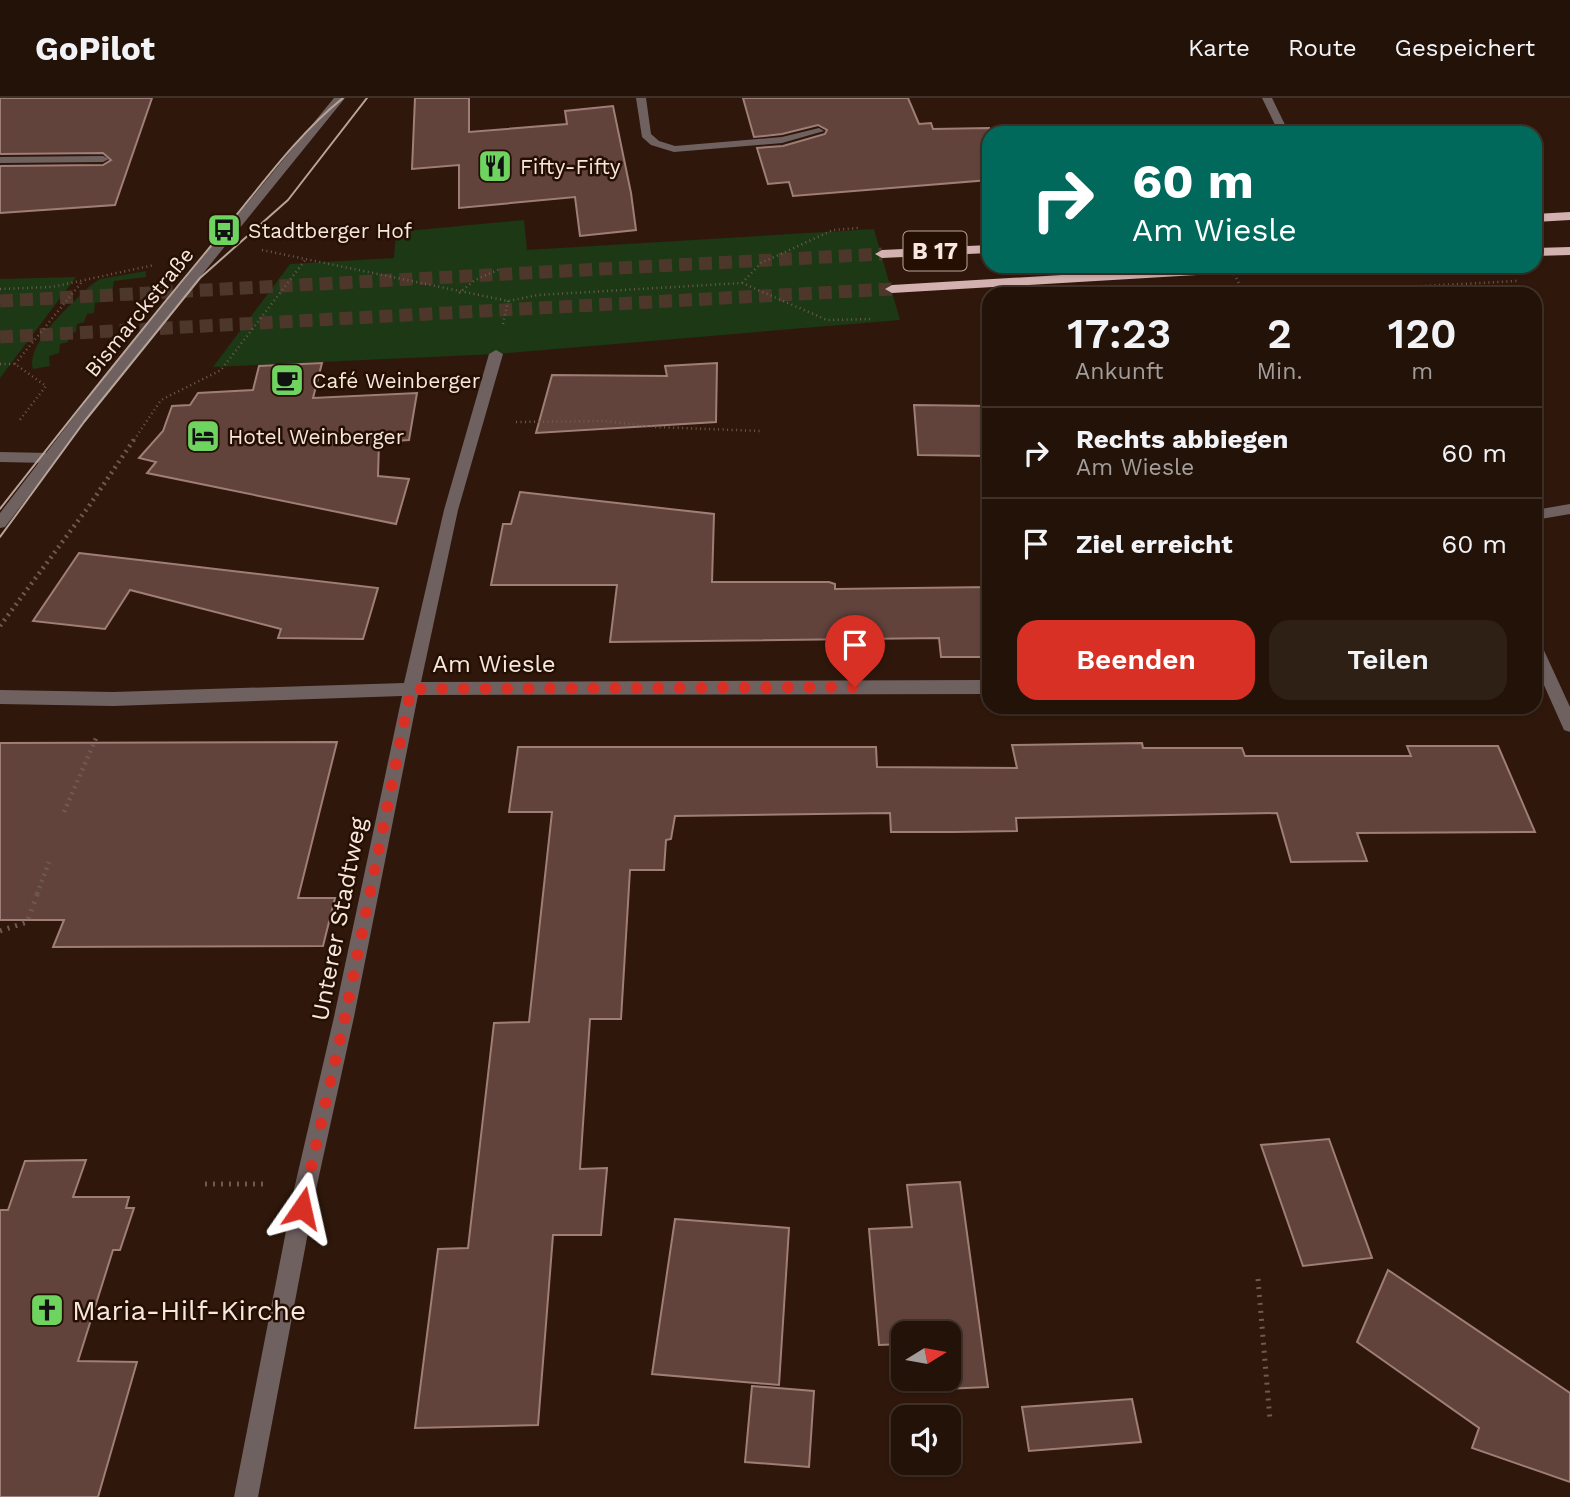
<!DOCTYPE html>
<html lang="de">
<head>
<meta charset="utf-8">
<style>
	body { margin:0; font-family:"Work Sans",sans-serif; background:#2f2016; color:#f1f3f6; height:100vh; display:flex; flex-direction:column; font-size:26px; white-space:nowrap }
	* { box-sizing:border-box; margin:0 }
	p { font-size:23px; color:#a39e9c }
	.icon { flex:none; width:38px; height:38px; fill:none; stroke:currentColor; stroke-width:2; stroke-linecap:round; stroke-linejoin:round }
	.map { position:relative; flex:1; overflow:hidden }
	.panel { position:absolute; left:982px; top:189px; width:560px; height:427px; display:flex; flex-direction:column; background:#231208; border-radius:21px; box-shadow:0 2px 5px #0004,0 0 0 2px #403229 }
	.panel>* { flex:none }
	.guide { position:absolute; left:982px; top:28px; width:560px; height:147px; border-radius:21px; box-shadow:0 2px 5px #0004,0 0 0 2px #403229; background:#00695c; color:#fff; overflow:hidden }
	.needle { width:46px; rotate:79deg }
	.tools { position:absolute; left:891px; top:1223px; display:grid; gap:14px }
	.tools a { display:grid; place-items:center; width:70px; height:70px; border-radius:14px; background:#231208; box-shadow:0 2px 5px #0004,0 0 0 2px #403229; font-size:35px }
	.pin { position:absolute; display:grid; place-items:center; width:60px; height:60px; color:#fff; margin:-72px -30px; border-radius:50% 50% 50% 0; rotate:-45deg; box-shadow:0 0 7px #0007 }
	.pin .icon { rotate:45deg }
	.me { position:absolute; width:77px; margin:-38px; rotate:11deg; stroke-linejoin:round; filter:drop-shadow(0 0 5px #0008) }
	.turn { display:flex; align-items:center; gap:24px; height:147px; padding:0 35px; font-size:32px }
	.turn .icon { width:91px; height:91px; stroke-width:2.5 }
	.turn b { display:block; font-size:49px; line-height:60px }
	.eta { display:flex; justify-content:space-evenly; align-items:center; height:119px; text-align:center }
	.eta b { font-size:42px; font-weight:600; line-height:49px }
	.primary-button { display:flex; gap:14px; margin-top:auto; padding:14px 35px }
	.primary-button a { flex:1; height:80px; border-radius:21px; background:#d93025; color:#fff; font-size:28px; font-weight:600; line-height:80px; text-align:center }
	.primary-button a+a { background:#2f2016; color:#f1f3f6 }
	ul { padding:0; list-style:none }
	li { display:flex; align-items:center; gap:21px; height:91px; padding:0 35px; border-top:2px solid #403229 }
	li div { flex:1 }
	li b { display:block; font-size:26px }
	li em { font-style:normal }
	header { display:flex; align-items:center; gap:42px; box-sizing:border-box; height:98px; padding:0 35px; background:#231208; border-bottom:2px solid #403229 }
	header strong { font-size:33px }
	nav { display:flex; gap:38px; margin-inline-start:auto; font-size:24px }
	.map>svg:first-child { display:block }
</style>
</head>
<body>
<header>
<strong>GoPilot</strong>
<nav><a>Karte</a><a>Route</a><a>Gespeichert</a></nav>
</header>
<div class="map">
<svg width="1570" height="1399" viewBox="0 0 1570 1399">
	<rect width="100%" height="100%" fill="#2f180b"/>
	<g fill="#1c3815">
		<polygon points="524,122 527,152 874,131 900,222 496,256 213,269 290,166 394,160 396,134"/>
		<path d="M146,173v6l-32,4 -2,11 -7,1 -2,9 -8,1 -1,10 -7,1 -3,8 -7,2 -1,8 -8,2v8l-8,2 -1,9 -10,3 1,10 -17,3c-7,-27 40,-66 58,-84l9,-6z"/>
		<polygon points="76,179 0,280 0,181"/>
	</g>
	<g fill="#61433c" stroke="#9f7e77" stroke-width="2">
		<polygon points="0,0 152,0 115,107 0,115 0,68 103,67 111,62 103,55 0,56"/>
		<polygon points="415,0 469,0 469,34 567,26 565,13 613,8 631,95 636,132 580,138 575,99 459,110 459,67 412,71"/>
		<polygon points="743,0 908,0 919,26 931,25 933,31 989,30 989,82 793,98 789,84 768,86 757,50 783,48 825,36 827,32 818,27 782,36 754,39"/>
		<polygon points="322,265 313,300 417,295 409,342 379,344 378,378 409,381 396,426 147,375 156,364 139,360 163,333 172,308 190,307 198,295 253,292 259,268"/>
		<polygon points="717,265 716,324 536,335 552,277 667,278 665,268"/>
		<polygon points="914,307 989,308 989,358 918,357"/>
		<polygon points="520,394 714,416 712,484 829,484 835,486 835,491 989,489 989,559 941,559 939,540 610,544 617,487 491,487 503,426 511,426"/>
		<polygon points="79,455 148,463 378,490 363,541 278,540 281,531 130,492 105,531 33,523"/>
		<polygon points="337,644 298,800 335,800 323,848 53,849 64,822 0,822 0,645"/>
		<polygon points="1142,645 1143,650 1242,650 1245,658 1411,658 1407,648 1498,648 1535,734 1357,735 1367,763 1291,764 1277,715 1016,720 1017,733 954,734 891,734 890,715 675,718 671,741 666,742 664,772 630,772 621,921 590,921 580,1071 607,1070 601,1137 553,1137 538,1327 415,1330 438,1151 468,1150 494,925 529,924 552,714 509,714 518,649 876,649 877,669 1017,670 1012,647"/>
		<polygon points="1329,1041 1372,1160 1303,1168 1261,1047"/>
		<polygon points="86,1062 73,1099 129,1099 126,1110 134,1110 120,1152 113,1152 78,1263 137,1264 98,1399 0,1399 0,1112 8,1112 25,1063"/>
		<polygon points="960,1084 988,1289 944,1291 943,1281 948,1281 948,1236 903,1236 903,1246 879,1247 869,1131 912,1129 907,1087"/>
		<polygon points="675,1121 789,1130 779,1287 652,1276"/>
		<polygon points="1388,1172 1570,1295 1570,1384 1472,1350 1479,1330 1357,1244"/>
		<polygon points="752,1288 814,1293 809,1369 745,1364"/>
		<polygon points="1132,1301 1141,1344 1029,1353 1022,1309"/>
	</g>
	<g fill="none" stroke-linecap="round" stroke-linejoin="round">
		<g stroke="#4d372b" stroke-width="13" stroke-dasharray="13 7" stroke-linecap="butt">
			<polyline points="0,203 882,156"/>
			<polyline points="0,239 892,191"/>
		</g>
		<g stroke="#6f5a4f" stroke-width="2.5" stroke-dasharray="1 3.5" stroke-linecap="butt">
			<polyline points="262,152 508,203 538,197 742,185 827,222 873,221"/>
			<polyline points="742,185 761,165 833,132 858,130"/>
			<polyline points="1403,189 1517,183"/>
			<polyline points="0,191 52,189 154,167"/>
			<polyline points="1302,194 1335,192"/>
			<polyline points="459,195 475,182 500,171"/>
			<polyline points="983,220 989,240"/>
			<polyline points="503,226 508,203"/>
			<polyline points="0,266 15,266 46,288 19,323"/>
			<polyline points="15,266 81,185"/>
			<polyline points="516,324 603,323 656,329 761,333"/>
			<polyline points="134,342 161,302 221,272 306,161"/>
		</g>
		<g stroke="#6f5a4f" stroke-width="4.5" stroke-dasharray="2 4.5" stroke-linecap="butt">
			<polyline points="0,528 89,408 135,340"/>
			<polyline points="64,714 97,638"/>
			<polyline points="37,796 49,764"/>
		</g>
		<g stroke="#6f5a4f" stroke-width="5" stroke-dasharray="2 6" stroke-linecap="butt">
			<polyline points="0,833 27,824 38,794"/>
			<polyline points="205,1086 263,1086"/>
			<polyline points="1258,1181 1270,1322"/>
		</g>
		<g fill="#706161" fill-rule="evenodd">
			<polygon points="0,354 50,355 57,360 50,365 0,364"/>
			<polygon points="1570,406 1570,416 1535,422 1535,412"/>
		</g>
		<g fill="#706161" fill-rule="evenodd">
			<polygon points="636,0 646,0 651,36 659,43 675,48 782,39 819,30 824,33 782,45 674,54 651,47 642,39"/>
			<polygon points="1262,0 1272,0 1289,35 1279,35"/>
			<polygon points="0,59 103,58 109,61 103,64 0,65"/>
			<polygon points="1368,187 1372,188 1376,196 1364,196 1362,191"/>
			<polygon points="496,252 503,256 458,412 421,584 989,582 989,596 418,597 354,919 317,1087 258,1399 234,1399 295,1087 334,919 402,598 113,608 0,606 0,592 113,594 404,585 444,412 489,256"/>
			<polygon points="1535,544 1541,546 1570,609 1570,634 1564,632 1535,567"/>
		</g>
		<polygon fill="#706161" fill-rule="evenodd" points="334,0 345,0 116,283 5,429 0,430 0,415 106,277"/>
		<g fill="#d4b1b1" fill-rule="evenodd">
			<polygon points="1570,114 1570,122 1535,124 1535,116"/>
			<polygon points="989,147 989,155 882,160 875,156 882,152"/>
			<polygon points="1570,149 1570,157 1535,158 1535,150"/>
			<polygon points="1212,168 1287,168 1280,172 892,195 885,191 892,187"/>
		</g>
		<g stroke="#b7a49a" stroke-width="2">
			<path d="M0,411c74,-95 149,-189 226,-281 37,-45 72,-94 117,-130"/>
			<polyline points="0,439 84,324 200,180 288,102 367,0"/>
		</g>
		<polyline stroke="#6f5a4f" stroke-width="2.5" stroke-dasharray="1 3.5" stroke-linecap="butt" points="1230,168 1242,191"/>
	</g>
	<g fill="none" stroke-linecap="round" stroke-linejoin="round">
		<polyline stroke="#d93025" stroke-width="12" stroke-dasharray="0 21.6" points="302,1110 345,919 411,591 855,589"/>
	</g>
	<defs>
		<g id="restaurant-square" transform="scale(1.75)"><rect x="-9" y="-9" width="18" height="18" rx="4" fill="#6fd360" stroke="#250f03"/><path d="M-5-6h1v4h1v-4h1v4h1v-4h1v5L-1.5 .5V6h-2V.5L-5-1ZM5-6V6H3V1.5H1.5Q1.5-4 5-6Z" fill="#111"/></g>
		<g id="bus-square" transform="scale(1.75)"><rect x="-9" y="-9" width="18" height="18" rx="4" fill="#6fd360" stroke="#250f03"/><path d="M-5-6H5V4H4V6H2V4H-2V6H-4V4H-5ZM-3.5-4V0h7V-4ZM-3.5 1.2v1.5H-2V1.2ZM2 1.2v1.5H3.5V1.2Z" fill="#111"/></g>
		<g id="cafe-square" transform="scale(1.75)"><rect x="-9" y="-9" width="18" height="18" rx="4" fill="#6fd360" stroke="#250f03"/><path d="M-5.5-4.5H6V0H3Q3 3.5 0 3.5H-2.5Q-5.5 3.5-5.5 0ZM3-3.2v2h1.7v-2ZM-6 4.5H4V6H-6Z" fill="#111"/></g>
		<g id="hotel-square" transform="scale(1.75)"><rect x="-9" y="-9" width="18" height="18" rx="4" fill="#6fd360" stroke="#250f03"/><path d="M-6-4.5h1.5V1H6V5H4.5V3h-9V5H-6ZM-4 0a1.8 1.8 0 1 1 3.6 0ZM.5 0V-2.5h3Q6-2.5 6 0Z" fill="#111"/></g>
		<g id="church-square" transform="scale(1.75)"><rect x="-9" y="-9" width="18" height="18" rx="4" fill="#6fd360" stroke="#250f03"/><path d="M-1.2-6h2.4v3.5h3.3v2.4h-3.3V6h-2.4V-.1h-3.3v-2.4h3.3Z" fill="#111"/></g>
	</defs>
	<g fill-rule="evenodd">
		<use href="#restaurant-square" x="495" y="68"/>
		<use href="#bus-square" x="224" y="132"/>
		<use href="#cafe-square" x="287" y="282"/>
		<use href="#hotel-square" x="203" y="338"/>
		<use href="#church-square" x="47" y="1212"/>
	</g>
	<g text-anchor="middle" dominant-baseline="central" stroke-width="5" stroke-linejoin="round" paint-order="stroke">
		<g font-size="21" fill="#f8e7de" stroke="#250f03" text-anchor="start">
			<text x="520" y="68">Fifty-Fifty</text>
			<text x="248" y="132">Stadtberger Hof</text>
			<text x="312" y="282">Café Weinberger</text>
			<text x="228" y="338">Hotel Weinberger</text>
		</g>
		<g font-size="21" fill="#f8e7de" stroke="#250f03">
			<text transform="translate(139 214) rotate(-51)">Bismarckstraße</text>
		</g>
		<rect fill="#250f03" stroke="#b9a69c" stroke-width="2" x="903.5" y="133.5" width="63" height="39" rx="5"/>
		<g font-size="23" font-weight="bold" fill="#f8e7de">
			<text x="935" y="153">B 17</text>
		</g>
		<g font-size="24" fill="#f8e7de" stroke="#250f03">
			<text x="494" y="566">Am Wiesle</text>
			<text transform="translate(339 821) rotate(-79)">Unterer Stadtweg</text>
		</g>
		<g font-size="28" fill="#f8e7de" stroke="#250f03" text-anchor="start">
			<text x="72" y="1212">Maria-Hilf-Kirche</text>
		</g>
	</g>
</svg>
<div class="tools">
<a><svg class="needle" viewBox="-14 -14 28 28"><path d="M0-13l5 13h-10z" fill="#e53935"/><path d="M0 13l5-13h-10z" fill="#a39e9c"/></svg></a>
<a><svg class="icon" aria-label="sound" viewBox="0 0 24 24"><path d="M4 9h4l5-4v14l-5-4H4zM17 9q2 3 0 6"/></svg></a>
</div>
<div class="pin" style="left:855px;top:589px;background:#d93025"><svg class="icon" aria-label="arrive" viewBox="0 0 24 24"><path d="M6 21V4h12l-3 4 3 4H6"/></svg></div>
<svg class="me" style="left:302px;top:1110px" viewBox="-20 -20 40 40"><path d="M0-17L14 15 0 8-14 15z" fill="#d93025" stroke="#fff" stroke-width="4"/></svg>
<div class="guide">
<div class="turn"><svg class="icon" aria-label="right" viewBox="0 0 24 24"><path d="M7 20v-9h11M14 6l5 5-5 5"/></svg><div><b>60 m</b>Am Wiesle</div></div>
</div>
<section class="panel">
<div class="eta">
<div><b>17:23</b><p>Ankunft</p></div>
<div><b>2</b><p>Min.</p></div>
<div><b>120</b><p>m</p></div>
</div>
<ul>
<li><svg class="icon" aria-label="right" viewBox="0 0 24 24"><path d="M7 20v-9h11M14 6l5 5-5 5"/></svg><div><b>Rechts abbiegen</b><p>Am Wiesle</p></div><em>60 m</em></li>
<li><svg class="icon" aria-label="arrive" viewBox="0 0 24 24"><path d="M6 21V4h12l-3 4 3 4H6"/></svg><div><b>Ziel erreicht</b></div><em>60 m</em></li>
</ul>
<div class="primary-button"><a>Beenden</a><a>Teilen</a></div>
</section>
</div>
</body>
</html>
